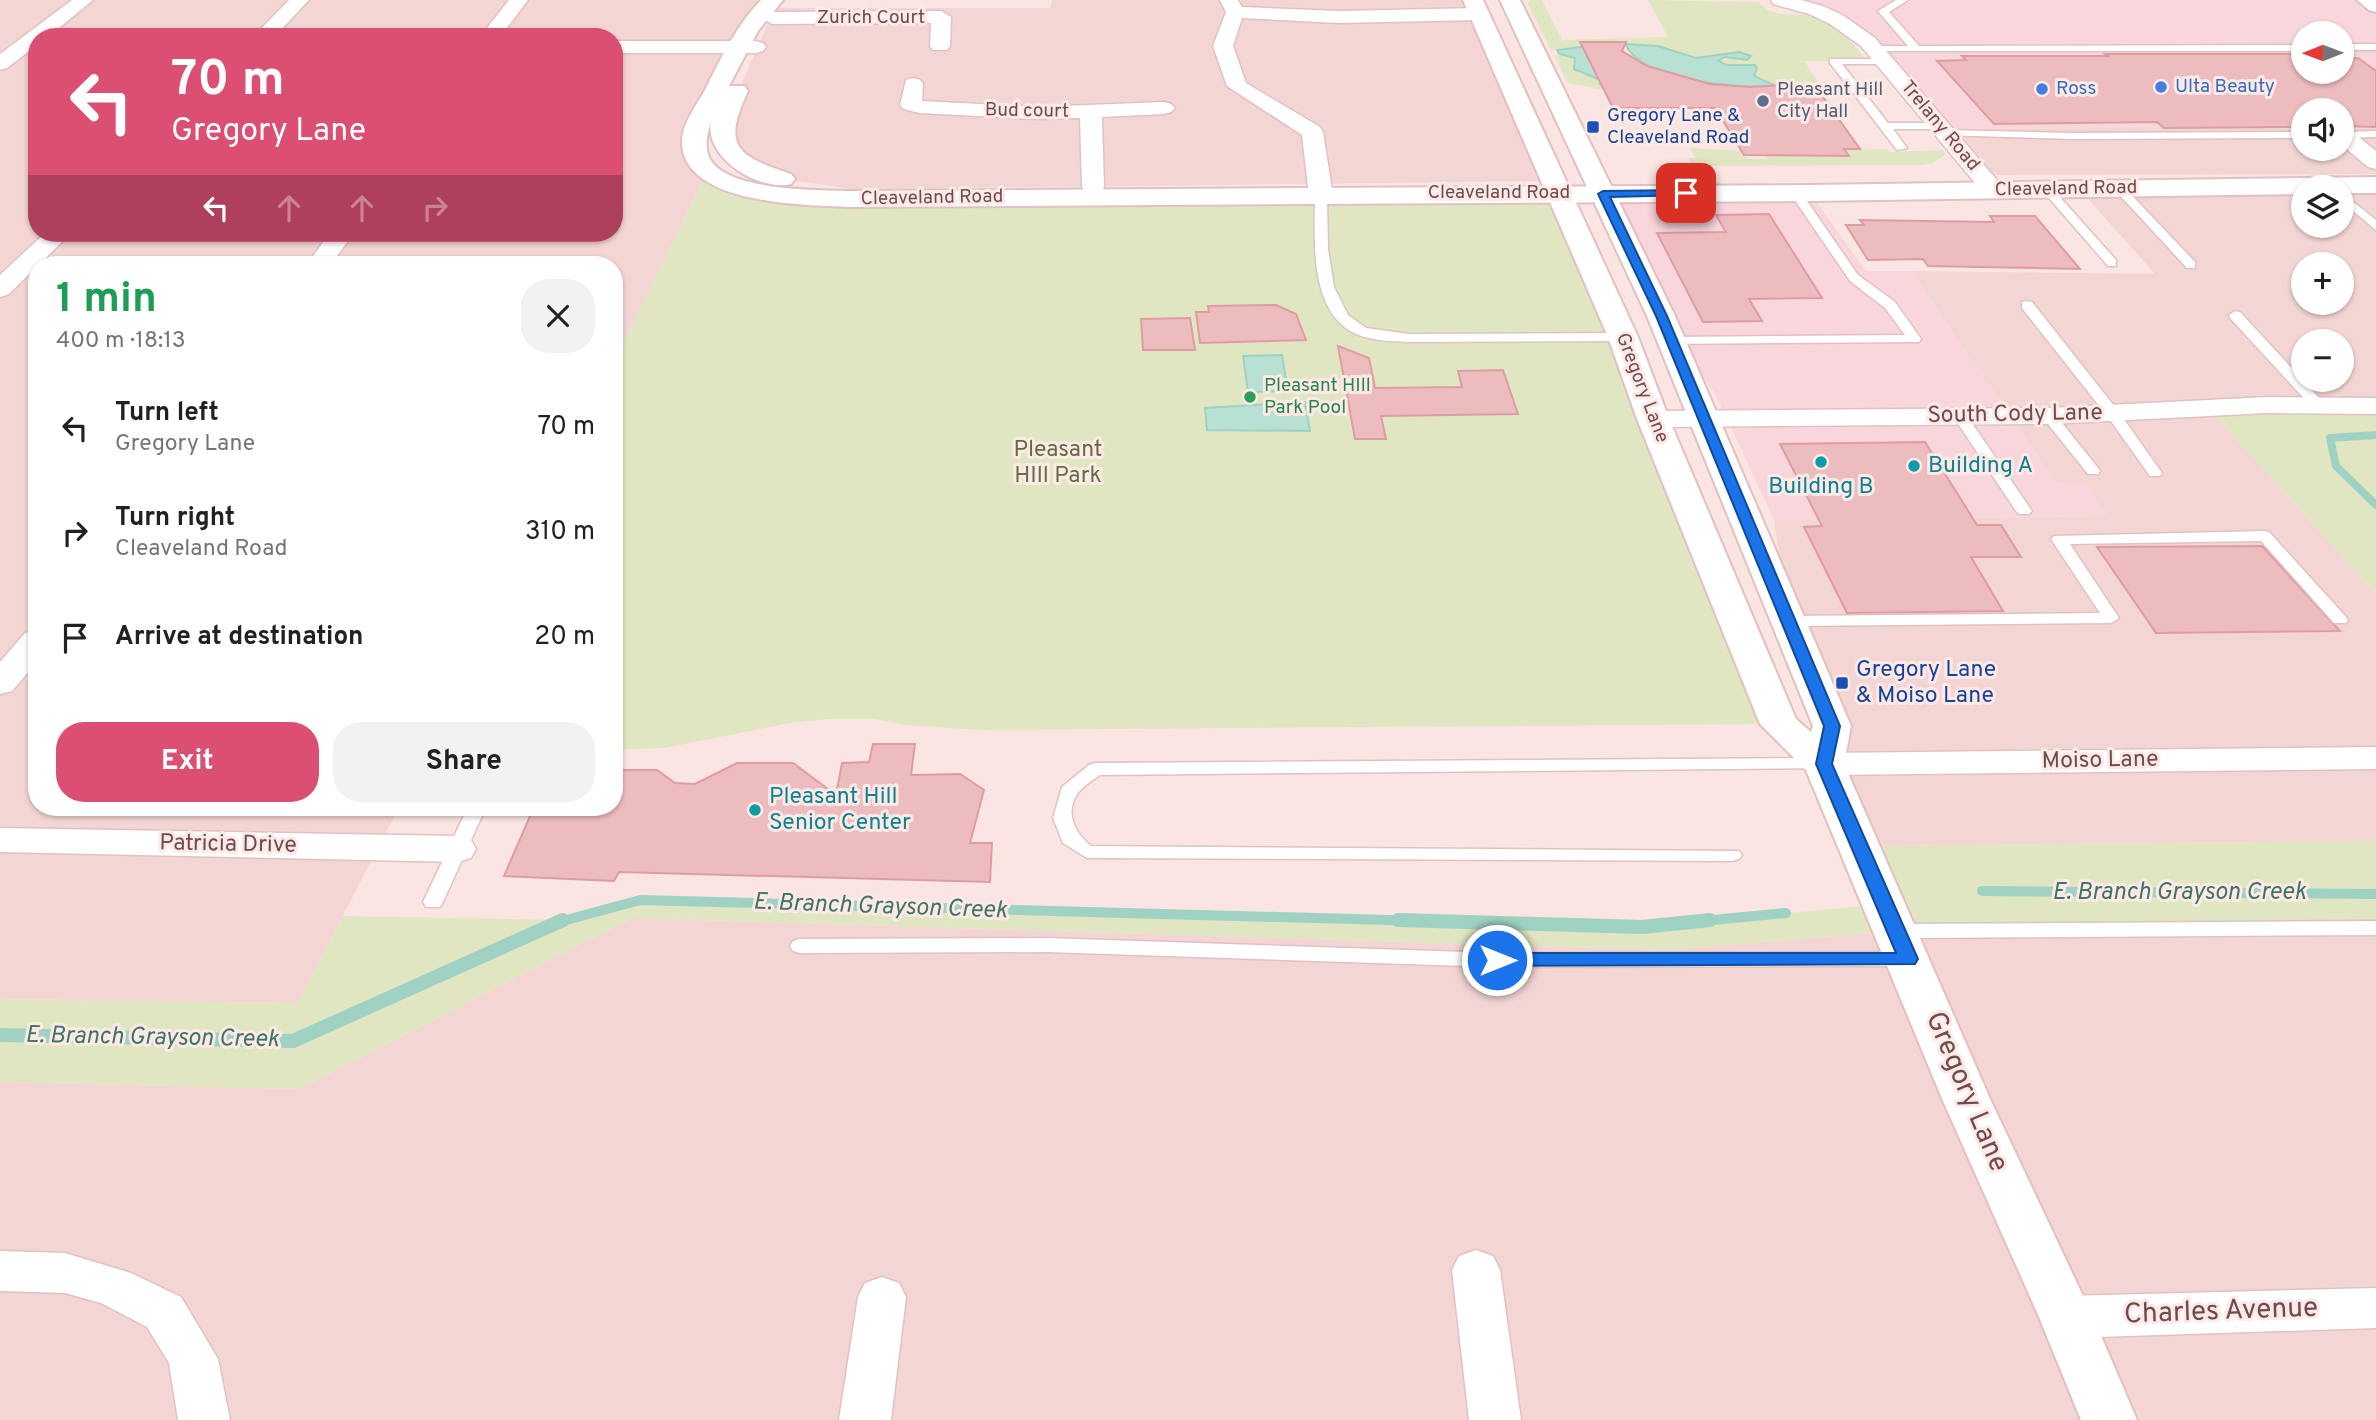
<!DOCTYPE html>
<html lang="en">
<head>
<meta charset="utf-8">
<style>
	body { margin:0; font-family:Overpass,sans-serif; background:#f2f2f2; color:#202124; height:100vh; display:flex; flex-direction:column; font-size:26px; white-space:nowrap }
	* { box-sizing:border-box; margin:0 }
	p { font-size:23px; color:#757577 }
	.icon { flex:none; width:38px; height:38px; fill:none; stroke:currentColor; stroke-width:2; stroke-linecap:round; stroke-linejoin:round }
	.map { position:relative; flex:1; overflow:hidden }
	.sheet { position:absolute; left:28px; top:256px; width:595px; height:560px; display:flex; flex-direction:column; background:#fff; border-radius:28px; box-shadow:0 2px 5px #0004 }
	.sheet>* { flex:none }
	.banner { position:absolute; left:28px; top:28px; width:595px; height:214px; border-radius:28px; box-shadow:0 2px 5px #0004; background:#db5072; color:#fff; overflow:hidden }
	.needle { width:46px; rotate:269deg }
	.controls { position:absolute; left:2291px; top:21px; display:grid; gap:14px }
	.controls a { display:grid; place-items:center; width:63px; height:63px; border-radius:50%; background:#fff; box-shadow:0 2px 5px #0004; font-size:35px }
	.pin { position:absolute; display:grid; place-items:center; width:60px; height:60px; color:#fff; margin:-30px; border-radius:14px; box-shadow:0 4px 10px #0006 }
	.me { position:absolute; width:77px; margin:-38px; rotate:90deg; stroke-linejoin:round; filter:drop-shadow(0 0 5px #0008) }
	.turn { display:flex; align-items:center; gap:24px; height:147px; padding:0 28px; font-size:32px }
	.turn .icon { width:91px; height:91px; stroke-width:2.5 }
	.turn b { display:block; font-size:49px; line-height:60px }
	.lanes { display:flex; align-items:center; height:66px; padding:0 28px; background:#0003; justify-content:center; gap:35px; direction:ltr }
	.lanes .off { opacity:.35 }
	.round { display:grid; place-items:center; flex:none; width:74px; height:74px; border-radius:28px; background:#f2f2f2 }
	.head { display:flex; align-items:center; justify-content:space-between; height:119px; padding:0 28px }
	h1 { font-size:42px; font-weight:700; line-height:52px; color:#1e9e55 }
	.cta { display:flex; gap:14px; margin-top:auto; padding:14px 28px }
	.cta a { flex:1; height:80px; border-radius:28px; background:#db5072; color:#fff; font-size:28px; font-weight:700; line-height:80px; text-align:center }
	.cta a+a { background:#f2f2f2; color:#202124 }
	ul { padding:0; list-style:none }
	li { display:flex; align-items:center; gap:21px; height:105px; padding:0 28px }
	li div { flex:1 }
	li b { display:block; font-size:26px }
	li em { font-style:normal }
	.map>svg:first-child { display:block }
</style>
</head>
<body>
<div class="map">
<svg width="2376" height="1420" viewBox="0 0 2376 1420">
	<rect width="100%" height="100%" fill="#fae5e2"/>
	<g fill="#f3d6d4" fill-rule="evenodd">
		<path d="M0,0h773l-75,127 9,45 -93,192v-100h-577v543h362l-101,196 -298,-4zM37,37h577v196h-577z"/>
		<polygon points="1052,0 1473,0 1553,181 852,189 782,179 761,172 722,127 775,8 1050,8"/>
		<polygon points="2376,126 2376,174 1981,175 1942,129 2303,127 2303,149 2342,149 2342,127"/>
		<path d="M2376,185v221l-167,3 167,185v247l-516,5 -71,-225 -15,-101 334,-4 -51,-33 -146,-212 244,3 -76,-85zM2303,187h39v39h-39zM2303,264h39v39h-39zM2303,341h39v39h-39z"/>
		<polygon points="632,918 1666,950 1895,931 2376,926 2376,1420 0,1420 0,1082 299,1089"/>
	</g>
	<g fill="#f9d6dc" fill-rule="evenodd">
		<path d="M1780,0h596v127h-34v-17h-39v17l-361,2 -74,-87zM2303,33h39v39h-39z"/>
		<polygon points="1810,193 1866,271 1911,271 2057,483 2086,483 2109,516 1774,520 1716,395 1661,316 1603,194"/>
	</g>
	<g fill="#e1e6c2">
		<path d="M1530,0h12l20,40 106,-3 -20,-37 111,2c12,17 35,10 52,14 25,6 41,26 56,45h-63l20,29h-34l-34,-13 -7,-12h-23l-8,-4 15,-4 7,4 7,-7 -51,4 -38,-12 -33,-2 1,-2 -75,8 -23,-46z"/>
		<polygon points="1554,55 1575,58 1573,66 1580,73 1606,82 1600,84 1603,90 1568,83"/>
		<polygon points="1690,148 1747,151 1742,151 1747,159 1768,159 1764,152 1887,149 1890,152 1943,150 1945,155 1933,163 1922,165 1693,166 1688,158 1695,158"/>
		<polygon points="707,172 762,191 1557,192 1779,724 980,730 906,725 874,719 829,719 790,723 664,748 614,750 614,364"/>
		<polygon points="2376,406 2376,594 2208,408"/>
		<polygon points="2376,841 2376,926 1895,931 1666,950 632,918 299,1089 0,1082 0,999 298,1003 343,916 564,920 640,900 1642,927 1884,904 1860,846"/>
	</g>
	<g fill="#b8e1d4" stroke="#9fd2c2" stroke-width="2">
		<path d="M1625,44l33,2 38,12 43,-6 12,4 -4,4 -22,-3 -7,4 8,4h29l2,3 -3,7 2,2 22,10c-40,0 -131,-2 -153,-43z"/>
		<polygon points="1595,45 1587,55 1594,70 1605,70 1607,84 1599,84 1605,82 1574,69 1575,58 1559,54 1557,50"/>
		<polygon points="1282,355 1288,391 1248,392 1243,356"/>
		<polygon points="1305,402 1310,431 1207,430 1205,408"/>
	</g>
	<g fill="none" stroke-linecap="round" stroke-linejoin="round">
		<polyline stroke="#9fd2c2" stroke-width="8" points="2376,435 2330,438 2336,466 2376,505"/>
		<g stroke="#9fd2c2" stroke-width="10">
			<polyline points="1982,891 2376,894"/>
			<polyline points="559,922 640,900 1463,922"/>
			<polyline points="1692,922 1786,913"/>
		</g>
		<g stroke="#9fd2c2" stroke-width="14">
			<polyline points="1398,920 1642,927 1710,920"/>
			<polyline points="0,1035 293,1041 563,920"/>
		</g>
	</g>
	<g fill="#edbcbf" stroke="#de9da3" stroke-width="2">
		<polygon points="1580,42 1626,42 1622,51 1647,66 1710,84 1750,87 1785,85 1790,90 1818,90 1860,149 1844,149 1849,156 1744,155 1715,108 1613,108"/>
		<polygon points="2105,54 2303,54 2303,72 2342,72 2342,59 2358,58 2376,71 2376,127 2342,126 2342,110 2303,110 2303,127 2164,128 2157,122 1994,124 1937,61 1966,60 1962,56 2108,56"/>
		<polygon points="1769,214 1822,298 1749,299 1762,321 1703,322 1657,233 1726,232 1716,215"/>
		<polygon points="1990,216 2035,216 2080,269 1928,266 1923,259 1868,260 1846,225 1864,225 1860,220 1994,222"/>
		<polygon points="1276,305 1296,314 1306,340 1200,343 1196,312 1209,312 1208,306"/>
		<polygon points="1190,318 1195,350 1143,350 1141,319"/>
		<polygon points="1338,346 1369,358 1375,388 1462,387 1458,371 1503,370 1518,414 1381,416 1386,439 1355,439"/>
		<polygon points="1925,442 1977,525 2001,525 2021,557 1971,557 2003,611 1847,613 1804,527 1822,526 1780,444"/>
		<polygon points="2262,546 2340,631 2156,633 2097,547"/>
		<polygon points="873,744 915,744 911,775 960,774 984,790 970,843 992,843 990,882 619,872 614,881 504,876 534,807 614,807 614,770 657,770 675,783 695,784 737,763 793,763 836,795 842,763 869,762"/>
	</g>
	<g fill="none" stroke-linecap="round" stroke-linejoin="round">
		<g stroke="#dfc2c1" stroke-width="3">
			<g id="service">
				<polygon points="1896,0 1908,0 1889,12 1919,46 2303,45 2303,51 1872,51 1870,49 1875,46 1908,46 1878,11"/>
				<rect x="2342" y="44" width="34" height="6"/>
				<polygon points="1830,59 1889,59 1890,61 1885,64 1842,64 1888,123 1940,123 1945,126 1940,129 1893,129 1907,148 1897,150 1830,63"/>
				<polygon points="1946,130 2074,133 2303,132 2303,138 2074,139 1942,135 1941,133"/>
				<polygon points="2376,131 2376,137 2342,138 2342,132"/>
				<polygon points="2115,186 2123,186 2195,262 2195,268 2187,268 2115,190"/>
				<polygon points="2043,187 2051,187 2116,260 2116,266 2108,266 2043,191"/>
				<polygon points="1796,190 1800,191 1858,275 1895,302 1921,339 1919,342 1667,344 1665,341 1672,337 1905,335 1885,308 1850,281 1790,193"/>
				<path d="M1321,193l6,3 1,53 6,38 14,28 18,13 43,6 214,-1 7,4 -7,4 -214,1c-18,-1 -37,-1 -53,-8 -48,-22 -41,-96 -41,-138z"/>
				<polygon points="2342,193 2376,220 2376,230 2342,202"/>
				<polygon points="2027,301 2032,302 2118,411 2162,473 2160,476 2150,476 2108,417 2022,308 2022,302"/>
				<polygon points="2235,311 2240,312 2323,402 2323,408 2313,408 2230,318 2229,315"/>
				<polygon points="1960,412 1965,413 2032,511 2029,514 2019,514 2016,511 1953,416"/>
				<polygon points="2049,412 2054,413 2098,468 2100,471 2098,474 2088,474 2044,419 2042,416"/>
				<polygon points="2265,531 2270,533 2346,617 2348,620 2346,623 2334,623 2261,541 2070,544 2119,618 2111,623 1789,626 1781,621 1789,616 2100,613 2051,539 2054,536"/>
				<path d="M1824,758l9,6 -3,4 -730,7c-7,5 -17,11 -22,18 -14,20 -3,40 13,53l648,5 3,4 -3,4 -7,2 -645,-3 -24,-15 -10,-25 9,-31 27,-22 6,-2z"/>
				<polygon points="468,807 486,807 443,902 440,907 426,907 423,902"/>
				<polygon points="2376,921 2376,935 1895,938 1888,936 1885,931 1888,926 1895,924"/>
				<polygon points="1047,938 1497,953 1906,952 1913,954 1916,959 1913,964 1906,966 1497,967 1047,952 800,953 793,951 790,946 793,941 800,939"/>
			</g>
		</g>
		<g stroke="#dfc2c1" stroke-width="3">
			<g id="minor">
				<polygon points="72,0 93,0 48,37 37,37 37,45 7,68 0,70 0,54"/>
				<polygon points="289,0 309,0 274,37 253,37"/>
				<polygon points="509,0 528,0 500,37 480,37"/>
				<polygon points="1220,0 1238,0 1242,7 1339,11 1479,8 1488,14 1479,20 1339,23 1242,18 1233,46 1246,83 1320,127 1323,132 1333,196 1329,201 1313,201 1309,196 1302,135 1227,86 1213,46 1226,12"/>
				<polygon points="1771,0 1801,0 1823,6 1844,16 1875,38 2002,186 2006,191 2002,196 1986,196 1861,46 1830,24 1809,14 1773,4"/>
				<polygon points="941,11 951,17 950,46 947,50 933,50 930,46 931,23 772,24 762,18 772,12"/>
				<polygon points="614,41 756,41 763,43 766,47 763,51 756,53 614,53"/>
				<polygon points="913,78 920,80 923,84 922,101 1037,107 1164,102 1171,104 1175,108 1171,112 1164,114 1102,117 1104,187 1101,192 1085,192 1082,187 1080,118 1037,119 919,113 904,109 900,105 906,80"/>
				<polygon points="2342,128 2350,130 2376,151 2376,169 2368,167 2342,145"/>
				<polygon points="45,233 71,233 9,294 0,297 0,275"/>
				<polygon points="330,233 354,233 331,264 307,264"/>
				<polygon points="2268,397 2376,398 2376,414 2268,413 2049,424 1653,427 1643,425 1639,419 1643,413 1653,411 2049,408"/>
				<polygon points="37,630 37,662 12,691 0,694 0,662 25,633"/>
				<polygon points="2376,747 2376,769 1824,775 1811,772 1806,764 1811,756 1824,753"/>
				<polygon points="0,828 457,836 471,840 476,849 471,858 457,862 0,852"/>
				<polygon points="1476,1250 1493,1256 1500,1270 1521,1420 1469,1420 1452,1270 1459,1256"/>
				<polygon points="0,1251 65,1253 131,1273 181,1297 218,1359 230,1420 178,1420 169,1363 147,1327 101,1303 65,1293 0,1291"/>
				<polygon points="882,1277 899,1283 906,1297 891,1420 839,1420 858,1297 865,1283"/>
				<polygon points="2376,1288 2376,1328 2066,1338 2049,1332 2042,1317 2049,1302 2066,1296"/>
			</g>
		</g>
		<g stroke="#dfc2c1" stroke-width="4">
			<g id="tertiary">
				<path d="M761,0h22l-25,31 -29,55h16l3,5c-26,55 -12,65 43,83l4,5 -4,5c-31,8 -87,-26 -80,-62 -4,12 -7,25 -1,37 18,32 106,31 139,32l961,-6 566,-8v16h-34v-6h-39v7l-493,7 -961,6c-43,-2 -164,-2 -167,-63 -1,-19 14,-38 23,-54 16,-32 31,-64 56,-90z"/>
				<polygon points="2357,0 2376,0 2376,12 2369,10"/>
			</g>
		</g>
		<g stroke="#e4bfbf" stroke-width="4">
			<polygon id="secondary" points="1463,0 1483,0 1638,337 1669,419 1796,719 1811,732 1813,726 1647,316 1500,0 1520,0 1675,316 1851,726 1844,764 1991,1101 2093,1317 2137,1420 2081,1420 2039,1317 1943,1101 1806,770 1760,724 1637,419 1608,337"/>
		</g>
		<use href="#service" fill="#fff" fill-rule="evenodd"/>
		<use href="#minor" fill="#fff" fill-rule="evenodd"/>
		<use href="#tertiary" fill="#fff" fill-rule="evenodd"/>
		<use href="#secondary" fill="#fff" fill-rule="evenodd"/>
	</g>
	<polygon fill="#1a73e8" stroke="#114b97" stroke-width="2" points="1686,190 1689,191 1689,195 1610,197 1667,316 1840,726 1832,764 1918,959 1915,964 1497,966 1490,964 1488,960 1490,955 1497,953 1896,953 1816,764 1824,726 1656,316 1598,194 1603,191"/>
	<g fill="#3f7fe0" stroke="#fdeae7" stroke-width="2.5">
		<circle cx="2161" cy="87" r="7"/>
		<circle cx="2042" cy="89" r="7"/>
	</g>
	<circle fill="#5c6f8a" stroke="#fdeae7" stroke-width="2.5" cx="1763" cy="101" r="7"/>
	<g fill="#1a4fb4" stroke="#fdeae7" stroke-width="2.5">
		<rect x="1586" y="120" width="14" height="14" rx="3.5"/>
		<rect x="1835" y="676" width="14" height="14" rx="3.5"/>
	</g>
	<circle fill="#2e9e5b" stroke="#fdeae7" stroke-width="2.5" cx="1250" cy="397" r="7"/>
	<g fill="#0f9aa8" stroke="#fdeae7" stroke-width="2.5">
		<circle cx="1821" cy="462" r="7"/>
		<circle cx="1914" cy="466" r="7"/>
		<circle cx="755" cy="810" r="7"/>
	</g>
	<g text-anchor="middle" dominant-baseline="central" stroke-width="6" stroke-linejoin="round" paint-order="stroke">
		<g font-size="19" fill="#6f4b4f" stroke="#fdeae7">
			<text x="871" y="18">Zurich Court</text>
			<text transform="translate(1027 111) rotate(1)">Bud court</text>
			<text transform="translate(1940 126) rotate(50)">Trelany Road</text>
			<text transform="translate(2066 189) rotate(-1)">Cleaveland Road</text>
			<text x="1499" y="193">Cleaveland Road</text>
			<text transform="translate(932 198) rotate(-1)">Cleaveland Road</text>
			<text transform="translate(1642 388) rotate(69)">Gregory Lane</text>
		</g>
		<g font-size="19" fill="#366cbe" stroke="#fdeae7" text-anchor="start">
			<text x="2175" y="87">Ulta Beauty</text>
			<text x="2056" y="89">Ross</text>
		</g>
		<g font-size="19" fill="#4e5e75" stroke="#fdeae7" text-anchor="start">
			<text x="1777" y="90">Pleasant Hill<tspan x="1777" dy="22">City Hall</tspan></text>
		</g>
		<g font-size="19" fill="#164399" stroke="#fdeae7" text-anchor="start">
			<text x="1607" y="116">Gregory Lane &amp;<tspan x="1607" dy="22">Cleaveland Road</tspan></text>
		</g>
		<g font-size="19" fill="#27864d" stroke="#fdeae7" text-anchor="start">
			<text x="1264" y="386">Pleasant HIll<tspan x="1264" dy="22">Park Pool</tspan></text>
		</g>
		<g font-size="23" fill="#6f4b4f" stroke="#fdeae7">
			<text transform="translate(2015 415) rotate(-1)">South Cody Lane</text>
			<text transform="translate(2100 761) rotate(-1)">Moiso Lane</text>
			<text transform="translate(228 845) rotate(1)">Patricia Drive</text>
		</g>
		<g font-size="23" fill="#646e41" stroke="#fdeae7">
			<text x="1058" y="450">Pleasant<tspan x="1058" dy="26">HIll Park</tspan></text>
		</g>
		<g font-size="23" fill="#0d838f" stroke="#fdeae7" text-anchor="start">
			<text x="1928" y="466">Building A</text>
			<text x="1821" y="487" text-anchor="middle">Building B</text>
			<text x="769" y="797">Pleasant Hill<tspan x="769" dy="26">Senior Center</tspan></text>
		</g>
		<g font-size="23" fill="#164399" stroke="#fdeae7" text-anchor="start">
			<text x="1856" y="670">Gregory Lane<tspan x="1856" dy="26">&amp; Moiso Lane</tspan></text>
		</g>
		<g font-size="24" font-style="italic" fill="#407464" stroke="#fdeae7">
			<text x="2179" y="893">E. Branch Grayson Creek</text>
			<text transform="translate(880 907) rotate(2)">E. Branch Grayson Creek</text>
			<text transform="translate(152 1038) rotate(1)">E. Branch Grayson Creek</text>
		</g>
		<g font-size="28" fill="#6f4b4f" stroke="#fdeae7">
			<text transform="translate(1966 1092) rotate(67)">Gregory Lane</text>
			<text transform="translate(2221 1312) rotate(-2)">Charles Avenue</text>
		</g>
	</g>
</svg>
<div class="controls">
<a><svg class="needle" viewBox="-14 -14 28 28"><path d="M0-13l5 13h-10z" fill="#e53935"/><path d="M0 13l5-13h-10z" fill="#757577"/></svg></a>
<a><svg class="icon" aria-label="sound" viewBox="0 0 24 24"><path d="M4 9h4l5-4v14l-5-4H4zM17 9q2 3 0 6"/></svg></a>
<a><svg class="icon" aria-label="layers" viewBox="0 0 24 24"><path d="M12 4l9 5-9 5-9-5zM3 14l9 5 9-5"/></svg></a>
<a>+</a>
<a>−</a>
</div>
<div class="pin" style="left:1686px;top:193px;background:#d93025"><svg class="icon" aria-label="arrive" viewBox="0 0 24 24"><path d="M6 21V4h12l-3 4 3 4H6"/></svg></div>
<svg class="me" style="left:1497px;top:960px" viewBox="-20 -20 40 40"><circle r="17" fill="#1a73e8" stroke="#fff" stroke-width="3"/><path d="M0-11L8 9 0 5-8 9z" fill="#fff"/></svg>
<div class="banner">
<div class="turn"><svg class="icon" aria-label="left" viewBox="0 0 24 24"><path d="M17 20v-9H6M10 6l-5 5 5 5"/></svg><div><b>70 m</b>Gregory Lane</div></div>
<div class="lanes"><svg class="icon" aria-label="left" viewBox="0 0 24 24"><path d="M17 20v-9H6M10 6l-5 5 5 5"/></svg><svg class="icon off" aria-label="ahead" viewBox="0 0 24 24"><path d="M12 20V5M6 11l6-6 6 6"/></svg><svg class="icon off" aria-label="ahead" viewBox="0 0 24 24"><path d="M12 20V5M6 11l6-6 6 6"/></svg><svg class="icon off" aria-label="right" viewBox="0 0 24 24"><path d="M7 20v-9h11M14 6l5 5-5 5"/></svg></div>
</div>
<section class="sheet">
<div class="head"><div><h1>1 min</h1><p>400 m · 18:13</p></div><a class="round"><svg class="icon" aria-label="close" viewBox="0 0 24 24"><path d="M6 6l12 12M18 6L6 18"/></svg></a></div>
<ul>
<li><svg class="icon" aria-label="left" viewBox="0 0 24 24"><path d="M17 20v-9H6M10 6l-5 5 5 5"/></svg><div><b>Turn left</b><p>Gregory Lane</p></div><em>70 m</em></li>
<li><svg class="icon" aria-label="right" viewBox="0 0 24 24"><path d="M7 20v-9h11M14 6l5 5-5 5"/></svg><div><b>Turn right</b><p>Cleaveland Road</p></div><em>310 m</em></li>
<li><svg class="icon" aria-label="arrive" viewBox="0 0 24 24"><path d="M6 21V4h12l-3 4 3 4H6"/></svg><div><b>Arrive at destination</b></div><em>20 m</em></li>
</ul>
<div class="cta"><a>Exit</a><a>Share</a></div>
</section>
</div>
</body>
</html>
